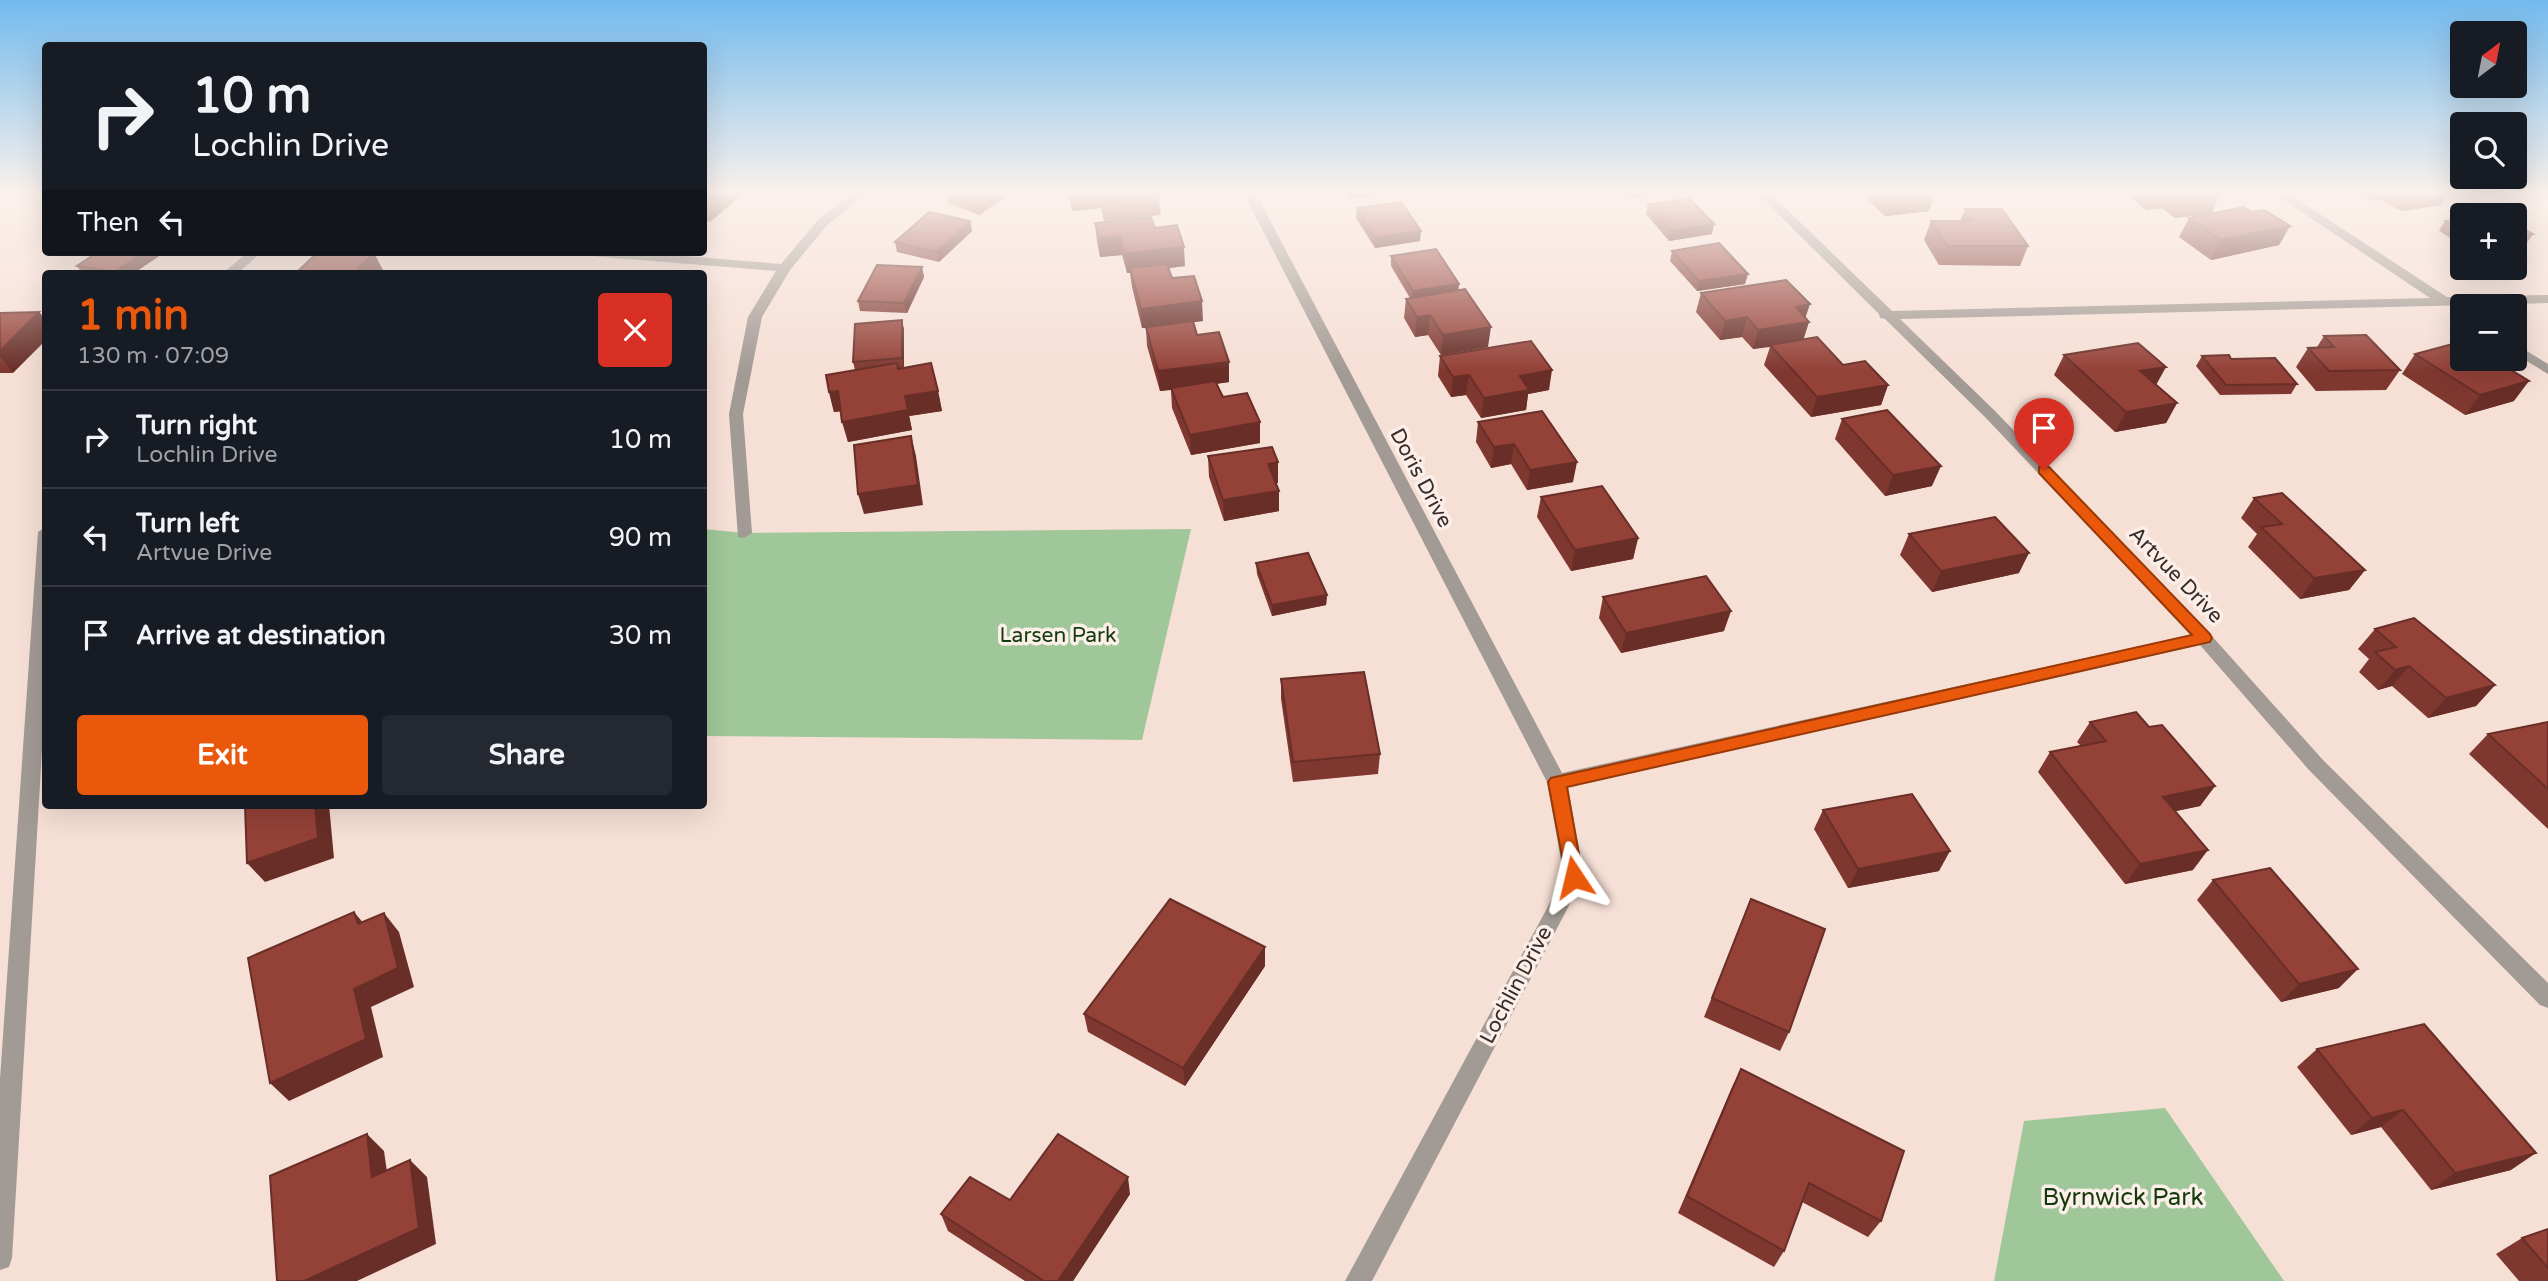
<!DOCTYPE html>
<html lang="en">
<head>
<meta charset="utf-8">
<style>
	body { margin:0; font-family:"Varela Round",sans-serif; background:#242831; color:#f1f3f6; height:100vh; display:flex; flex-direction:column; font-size:26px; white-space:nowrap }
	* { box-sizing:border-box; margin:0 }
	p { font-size:23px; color:#9ea1a6 }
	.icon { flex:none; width:38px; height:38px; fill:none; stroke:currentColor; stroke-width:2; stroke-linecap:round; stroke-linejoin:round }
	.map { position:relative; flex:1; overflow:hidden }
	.panel { position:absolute; left:42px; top:270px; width:665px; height:539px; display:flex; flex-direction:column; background:#171b24; border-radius:7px; box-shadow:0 7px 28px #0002 }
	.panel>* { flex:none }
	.banner { position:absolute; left:42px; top:42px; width:665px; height:214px; border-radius:7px; box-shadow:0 7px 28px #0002; background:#171b24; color:#f1f3f6; overflow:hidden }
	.needle { width:46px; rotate:32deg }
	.tools { position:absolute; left:2450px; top:21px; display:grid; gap:14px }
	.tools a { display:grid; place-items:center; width:77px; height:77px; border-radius:7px; background:#171b24; box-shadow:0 7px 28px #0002; font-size:35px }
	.pin { position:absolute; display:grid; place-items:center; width:60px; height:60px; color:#fff; margin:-72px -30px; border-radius:50% 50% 50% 0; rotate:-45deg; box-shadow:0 0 7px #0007 }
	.pin .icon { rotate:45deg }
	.me { position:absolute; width:77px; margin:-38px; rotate:350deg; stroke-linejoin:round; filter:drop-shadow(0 0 5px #0008) }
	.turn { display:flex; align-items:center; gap:24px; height:147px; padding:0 35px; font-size:32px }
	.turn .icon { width:91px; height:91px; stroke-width:2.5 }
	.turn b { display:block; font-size:49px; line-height:60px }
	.then { display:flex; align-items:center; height:66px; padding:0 35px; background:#0003; gap:14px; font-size:26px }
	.round { display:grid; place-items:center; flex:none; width:74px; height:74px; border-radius:7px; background:#242831 }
	.summary { display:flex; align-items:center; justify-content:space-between; height:119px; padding:0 35px }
	h1 { font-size:42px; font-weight:700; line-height:52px; color:#ea580c }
	.cta { display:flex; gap:14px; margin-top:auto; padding:14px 35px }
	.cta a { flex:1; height:80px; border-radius:7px; background:#ea580c; color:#fff; font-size:28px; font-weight:700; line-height:80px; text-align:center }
	.cta a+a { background:#242831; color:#f1f3f6 }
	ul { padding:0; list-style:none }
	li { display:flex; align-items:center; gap:21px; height:98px; padding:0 35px; border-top:2px solid #363941 }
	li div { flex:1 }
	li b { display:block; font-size:26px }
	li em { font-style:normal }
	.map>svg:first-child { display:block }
</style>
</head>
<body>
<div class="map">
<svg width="2548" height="1281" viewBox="0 0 2548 1281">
	<rect width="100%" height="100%" fill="#f6dfd5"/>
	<g fill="#a0c799">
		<polygon points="704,529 744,533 1191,529 1142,740 704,736"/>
		<polygon points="2165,1108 2284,1281 1994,1281 2024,1121"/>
	</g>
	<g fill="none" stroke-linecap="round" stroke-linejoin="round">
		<g fill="#a29a94" fill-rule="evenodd">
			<polygon points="854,192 868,192 827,225 790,270 762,317 743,414 752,533 744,538 738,537 729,414 748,317 776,271 590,256 584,252 637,252 781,264 819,219"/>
			<polygon points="1243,192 1255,192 1562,773 2191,635 1985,417 1885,319 1880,318 1879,314 1756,192 1769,192 1892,311 2430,298 2272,192 2286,192 2447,297 2548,295 2548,303 1900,319 1995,411 2210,634 2323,760 2548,983 2548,1008 2540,1005 2309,770 2200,645 1568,787 1584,877 1372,1281 1345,1281 1564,877 1547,782"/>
			<polygon points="248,252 262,252 238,273 223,273"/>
			<polygon points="2515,344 2548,364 2548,374 2515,354"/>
			<polygon points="46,527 46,682 12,1258 9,1267 0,1270 0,1079 38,532"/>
		</g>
	</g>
	<g fill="#7f3830">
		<polygon points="704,192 710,222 704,221"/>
		<polygon points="949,192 1013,192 979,215 948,203 946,194"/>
		<polygon points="1068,192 1158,192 1161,215 1104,221 1101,208 1072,211"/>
		<polygon points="1344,192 1393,192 1393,193 1348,199"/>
		<polygon points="1624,192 1662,192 1662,193 1629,198"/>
		<polygon points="1859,192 1936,192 1929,211 1885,216"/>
		<polygon points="2124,192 2217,192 2220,195 2211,214 2175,218 2162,208 2146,210"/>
		<polygon points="2358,192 2442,192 2441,205 2401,211 2381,200 2372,201"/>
		<polygon points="1648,205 1712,234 1669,241 1646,214"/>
		<polygon points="1357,208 1420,241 1375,248 1356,218"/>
		<polygon points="1965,209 2028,246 2020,266 1939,265 1924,240 1931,221 1960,221"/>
		<polygon points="2251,212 2290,226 2279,245 2211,260 2179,237 2189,218"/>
		<polygon points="2462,218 2462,245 2439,231 2445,221"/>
		<polygon points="970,221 972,231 939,262 897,252 895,242"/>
		<polygon points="1095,223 1155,228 1185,266 1169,268 1172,278 1203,321 1193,322 1197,335 1229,382 1216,384 1223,397 1260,443 1191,455 1172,408 1171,390 1160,391 1147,346 1146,328 1142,328 1132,287 1130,273 1127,273 1122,255 1100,257 1097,242"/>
		<polygon points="1672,251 1745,284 1697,291 1670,261"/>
		<polygon points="98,252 165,252 134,273 82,273 77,266"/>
		<polygon points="1391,256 1458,290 1488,347 1441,355 1428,335 1415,337 1404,318 1406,299 1410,298 1391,266"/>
		<polygon points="922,267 924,277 907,313 860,311 858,301"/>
		<polygon points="1701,293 1806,318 1803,340 1843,365 1888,385 1881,405 1811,417 1764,365 1770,347 1753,349 1742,337 1720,340 1696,312"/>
		<polygon points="0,313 13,373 0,373"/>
		<polygon points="902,320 904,330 904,368 938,391 942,411 909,416 912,430 848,442 841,411 834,412 829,392 855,370 853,362"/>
		<polygon points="2324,336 2400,370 2386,390 2316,391 2296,367 2308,348 2317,347"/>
		<polygon points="2415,354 2514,401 2465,415 2402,374"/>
		<polygon points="2064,355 2156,385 2177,403 2166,423 2115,432 2054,375"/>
		<polygon points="1440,356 1549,390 1528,394 1526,410 1481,418 1466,395 1451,397 1438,376"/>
		<polygon points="2202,356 2231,359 2297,384 2291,394 2220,395 2196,366"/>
		<polygon points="1842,419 1932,486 1885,496 1835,439"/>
		<polygon points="1478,422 1573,482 1527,490 1511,464 1491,468 1476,442"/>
		<polygon points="1208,456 1278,462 1278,483 1276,483 1279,511 1224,521 1209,477"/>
		<polygon points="1541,497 1638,538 1633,559 1571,571 1537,517"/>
		<polygon points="2254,498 2365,570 2349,590 2300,599 2248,547 2257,534 2241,518"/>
		<polygon points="1909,534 2019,573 1932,592 1900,555"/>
		<polygon points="1256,563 1327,595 1326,605 1272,616 1257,574"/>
		<polygon points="1603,597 1724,631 1621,653 1599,618"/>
		<polygon points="2375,629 2495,685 2476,706 2428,718 2392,686 2378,690 2359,672 2369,659 2358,649"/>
		<polygon points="1281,679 1380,754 1378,774 1293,782 1281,699"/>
		<polygon points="2090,722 2149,727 2215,786 2200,806 2175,811 2193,870 2125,884 2038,772 2050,752 2081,746 2077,742"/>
		<polygon points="2548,722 2548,829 2469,754 2488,734"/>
		<polygon points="1823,810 1939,871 1848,888 1814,829"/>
		<polygon points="2213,880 2339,988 2281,1002 2197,900"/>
		<polygon points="1751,899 1789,1032 1780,1051 1704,1017"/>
		<polygon points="1265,966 1185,1086 1088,1032 1084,1014"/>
		<polygon points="2317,1049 2511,1170 2431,1190 2381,1127 2351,1135 2297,1067"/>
		<polygon points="1741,1069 1881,1221 1868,1237 1802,1202 1784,1251 1774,1267 1678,1213 1732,1087"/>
		<polygon points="1130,1194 1073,1281 1025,1281 948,1231 941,1214 1010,1200"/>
		<polygon points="2548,1229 2548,1281 2519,1281 2496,1254 2522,1238"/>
	</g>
	<g fill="#682e27">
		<polygon points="717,192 745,192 710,222 704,203"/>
		<polygon points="997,192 1013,192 979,215 977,205"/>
		<polygon points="1070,192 1099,192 1101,208 1072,211"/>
		<polygon points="1349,192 1393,192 1393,193 1348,199"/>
		<polygon points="1630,192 1662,192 1662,193 1629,198"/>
		<polygon points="1936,192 1929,211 1885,216 1891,198"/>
		<polygon points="2154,192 2170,192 2162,208 2146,210"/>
		<polygon points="2378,192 2386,192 2381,200 2372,201"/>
		<polygon points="2447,195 2441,205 2401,211 2407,202"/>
		<polygon points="970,221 972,231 939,262 937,252"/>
		<polygon points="1714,224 1712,234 1669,241 1672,231"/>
		<polygon points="2290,226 2279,245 2211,260 2221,240"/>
		<polygon points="1421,231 1420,241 1375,248 1375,238"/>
		<polygon points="2533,234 2526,244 2515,246 2515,237"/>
		<polygon points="1120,236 1122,255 1100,257 1099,238"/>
		<polygon points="1184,247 1185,266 1131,273 1130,268 1130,273 1127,273 1125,254"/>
		<polygon points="144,252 165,252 134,273 116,273 115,272"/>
		<polygon points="374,253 384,272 383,273 354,273"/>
		<polygon points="922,267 924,277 907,313 904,303"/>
		<polygon points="1748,274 1745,284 1697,291 1699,281"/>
		<polygon points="1459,284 1458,294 1412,301 1413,291"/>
		<polygon points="1202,301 1203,321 1142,328 1141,309"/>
		<polygon points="1810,304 1804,322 1809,322 1803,341 1753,349 1758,330 1796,307"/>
		<polygon points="39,312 46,320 46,340 13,373 0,356 0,351"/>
		<polygon points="1430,315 1428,335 1415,337 1417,317"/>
		<polygon points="1747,317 1742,337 1720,340 1725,321"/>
		<polygon points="902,320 904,330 904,368 902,358"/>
		<polygon points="1491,327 1488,347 1441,355 1443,335"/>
		<polygon points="1229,362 1229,382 1160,391 1158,371"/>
		<polygon points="2166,367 2155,387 2140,371"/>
		<polygon points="1552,370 1549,390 1528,394 1526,410 1481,418 1484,398 1520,376"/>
		<polygon points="1469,375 1466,395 1451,397 1453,377"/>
		<polygon points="2529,381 2514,401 2465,415 2480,395"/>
		<polygon points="1888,385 1881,405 1811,417 1817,397"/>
		<polygon points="838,391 843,411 834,412 829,392"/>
		<polygon points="938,391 942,411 909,416 905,396"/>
		<polygon points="2177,403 2166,423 2115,432 2126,412"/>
		<polygon points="908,410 912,430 848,442 842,422"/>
		<polygon points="1260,422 1260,443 1191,455 1190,435"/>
		<polygon points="911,436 916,456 923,505 864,514 858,494"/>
		<polygon points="1514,444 1511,464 1491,468 1494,447"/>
		<polygon points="1278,462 1278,483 1268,484 1268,464"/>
		<polygon points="1577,462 1573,482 1527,490 1530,470"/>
		<polygon points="1941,466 1932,486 1885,496 1893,475"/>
		<polygon points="1279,491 1279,511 1224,521 1223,500"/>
		<polygon points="1638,538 1633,559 1571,571 1575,550"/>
		<polygon points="2029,553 2019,573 1932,592 1941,571"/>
		<polygon points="2365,570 2349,590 2300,599 2314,578"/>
		<polygon points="1327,595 1326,605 1272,616 1272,605"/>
		<polygon points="1731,611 1724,631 1621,653 1626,633"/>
		<polygon points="2409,666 2392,686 2378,690 2395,670"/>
		<polygon points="2495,685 2476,706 2428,718 2446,698"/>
		<polygon points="2215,786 2200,806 2149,817 2163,797"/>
		<polygon points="315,805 329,805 334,858 265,882 247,863"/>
		<polygon points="2208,850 2193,870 2125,884 2140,864"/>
		<polygon points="1950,851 1939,871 1848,888 1858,869"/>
		<polygon points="354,912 370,931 358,924"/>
		<polygon points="384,913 399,932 414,987 371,1007 383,1057 289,1101 270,1083"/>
		<polygon points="1265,947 1265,966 1185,1086 1183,1068"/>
		<polygon points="2358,969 2339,988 2281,1002 2299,984"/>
		<polygon points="2403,1110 2381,1127 2351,1135 2372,1118"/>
		<polygon points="367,1134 384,1151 390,1193 372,1177"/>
		<polygon points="2536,1153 2511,1170 2431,1190 2455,1173"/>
		<polygon points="410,1160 427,1177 436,1244 357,1281 304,1281"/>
		<polygon points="1128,1177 1130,1194 1073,1281 1058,1281"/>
	</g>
	<g fill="#944138" stroke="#682e27" stroke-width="2">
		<polygon points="704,192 717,192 704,203"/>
		<polygon points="949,192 997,192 977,205 946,194"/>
		<polygon points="1100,192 1158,192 1160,196 1102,202"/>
		<polygon points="1885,192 1934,192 1891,198"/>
		<polygon points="2176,192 2217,192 2220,195 2184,199"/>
		<polygon points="2391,192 2442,192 2447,195 2407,202"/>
		<polygon points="1689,198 1714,224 1672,231 1648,205"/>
		<polygon points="1401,202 1421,231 1375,238 1357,208"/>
		<polygon points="2244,207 2251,212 2264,210 2290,226 2221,240 2189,218"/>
		<polygon points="1965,209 2002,209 2028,246 1947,246 1931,221 1973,221"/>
		<polygon points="929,212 970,221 937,252 895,242"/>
		<polygon points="2495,212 2500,215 2477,215"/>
		<polygon points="1151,217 1155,228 1177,225 1184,247 1125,254 1120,236 1099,238 1095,223"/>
		<polygon points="2462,218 2462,231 2445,221"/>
		<polygon points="2515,224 2533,234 2515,237"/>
		<polygon points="1719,243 1748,274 1699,281 1672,251"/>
		<polygon points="1436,249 1459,284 1413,291 1391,256"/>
		<polygon points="98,252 144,252 115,272 77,266"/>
		<polygon points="318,252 357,252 374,253 354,273 296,273"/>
		<polygon points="1167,264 1172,278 1194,276 1202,301 1141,309 1130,268"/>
		<polygon points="877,265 922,267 904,303 858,301"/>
		<polygon points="1786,280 1810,304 1796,307 1809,322 1758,330 1747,317 1725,321 1701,293"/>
		<polygon points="1465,289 1491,327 1443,335 1430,315 1417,317 1406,299"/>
		<polygon points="39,312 0,351 0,313"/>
		<polygon points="902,320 902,358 853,362 855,324"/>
		<polygon points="1193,321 1197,335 1219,332 1229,362 1158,371 1146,327"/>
		<polygon points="2366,335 2400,370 2329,371 2308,348 2334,347 2324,336"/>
		<polygon points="1817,337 1843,365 1865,361 1888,385 1817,397 1770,345"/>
		<polygon points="1531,341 1552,370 1520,376 1529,390 1484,398 1469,375 1453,377 1440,356"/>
		<polygon points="2138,343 2166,367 2140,371 2177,403 2126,412 2064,355"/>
		<polygon points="2456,343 2462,347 2462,359 2493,359 2529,381 2480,395 2415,354"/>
		<polygon points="2229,355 2231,359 2275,358 2297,384 2226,385 2202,356"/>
		<polygon points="897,363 898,369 931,363 938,391 905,396 908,410 842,422 838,391 829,392 826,375"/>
		<polygon points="1215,381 1223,397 1247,393 1260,422 1190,435 1171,388"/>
		<polygon points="1887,410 1941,466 1893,475 1842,419"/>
		<polygon points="1542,411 1577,462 1530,470 1514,444 1494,447 1478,422"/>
		<polygon points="911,436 918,485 858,494 854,445"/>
		<polygon points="1272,447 1278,462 1268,464 1279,491 1223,500 1208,456"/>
		<polygon points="1602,486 1638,538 1575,550 1541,497"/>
		<polygon points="2282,493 2365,570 2314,578 2261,527 2282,524 2254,498"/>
		<polygon points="1995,517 2029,553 1941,571 1909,534"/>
		<polygon points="1308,553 1327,595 1272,605 1256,563"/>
		<polygon points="1706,576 1731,611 1626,633 1603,597"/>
		<polygon points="2414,618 2495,685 2446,698 2409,666 2395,670 2375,652 2396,647 2375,629"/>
		<polygon points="1364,672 1380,754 1293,762 1281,679"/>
		<polygon points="2136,712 2149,727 2162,725 2215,786 2163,797 2208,850 2140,864 2050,752 2106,741 2090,722"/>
		<polygon points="2548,722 2548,789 2488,734"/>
		<polygon points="1912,794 1950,851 1858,869 1823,810"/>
		<polygon points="245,805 315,805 318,838 247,863"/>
		<polygon points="2270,868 2358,969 2299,984 2213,880"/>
		<polygon points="1170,899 1265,947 1183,1068 1084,1014"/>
		<polygon points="1751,899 1825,929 1789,1032 1712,998"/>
		<polygon points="354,912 358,924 384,913 398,968 354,989 366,1039 270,1083 248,958"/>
		<polygon points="2424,1024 2536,1153 2455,1173 2403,1110 2372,1118 2317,1049"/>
		<polygon points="1741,1069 1904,1151 1881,1221 1809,1183 1784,1251 1687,1196"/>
		<polygon points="367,1134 372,1177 410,1160 419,1228 304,1281 277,1281 270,1176"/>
		<polygon points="1058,1134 1128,1177 1058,1281 1044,1281 941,1214 970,1177 1010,1200"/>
		<polygon points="2548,1229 2548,1268 2522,1238"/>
	</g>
	<linearGradient id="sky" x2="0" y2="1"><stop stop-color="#73baed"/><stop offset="0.52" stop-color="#fbf1ec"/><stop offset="1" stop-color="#fbf1ec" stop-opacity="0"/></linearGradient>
	<rect width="2548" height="371" fill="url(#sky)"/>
	<polygon fill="#ea580c" stroke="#983908" stroke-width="2" points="2044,466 2049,467 2210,634 2212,638 2210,642 1567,787 1583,877 1580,883 1574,885 1567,883 1548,782 1551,778 2192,635 2039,473 2039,467"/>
	<g text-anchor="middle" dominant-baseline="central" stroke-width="7" stroke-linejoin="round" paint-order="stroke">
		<g font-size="21" fill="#362d2a" stroke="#fceee8">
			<text transform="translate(1421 478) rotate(62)">Doris Drive</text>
			<text transform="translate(2176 575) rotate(46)">Artvue Drive</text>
			<text transform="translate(1516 985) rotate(-62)">Lochlin Drive</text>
		</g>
		<g font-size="21" fill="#133a0b" stroke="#fceee8">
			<text x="1058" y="635">Larsen Park</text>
		</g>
		<g font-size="24" fill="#133a0b" stroke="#fceee8">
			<text x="2123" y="1197">Byrnwick Park</text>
		</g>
	</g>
</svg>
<div class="tools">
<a><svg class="needle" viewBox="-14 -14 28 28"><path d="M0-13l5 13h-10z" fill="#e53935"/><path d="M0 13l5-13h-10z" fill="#9ea1a6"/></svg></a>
<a><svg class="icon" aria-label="search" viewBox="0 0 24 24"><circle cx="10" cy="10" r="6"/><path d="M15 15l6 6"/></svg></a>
<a>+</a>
<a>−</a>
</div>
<div class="pin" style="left:2044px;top:470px;background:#d93025"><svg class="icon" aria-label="arrive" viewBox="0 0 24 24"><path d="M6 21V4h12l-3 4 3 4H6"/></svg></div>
<svg class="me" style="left:1574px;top:877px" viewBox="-20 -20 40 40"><path d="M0-17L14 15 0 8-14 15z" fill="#ea580c" stroke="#fff" stroke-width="4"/></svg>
<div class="banner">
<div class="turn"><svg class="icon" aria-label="right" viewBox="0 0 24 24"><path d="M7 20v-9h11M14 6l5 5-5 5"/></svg><div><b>10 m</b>Lochlin Drive</div></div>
<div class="then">Then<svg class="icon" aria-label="left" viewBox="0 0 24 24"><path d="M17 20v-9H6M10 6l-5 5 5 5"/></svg></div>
</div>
<section class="panel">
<div class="summary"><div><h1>1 min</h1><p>130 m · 07:09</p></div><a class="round" style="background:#d93025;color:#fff"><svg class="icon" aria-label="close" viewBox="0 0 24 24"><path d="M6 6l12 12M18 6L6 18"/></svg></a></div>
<ul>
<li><svg class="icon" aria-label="right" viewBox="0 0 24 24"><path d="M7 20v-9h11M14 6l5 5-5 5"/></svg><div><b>Turn right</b><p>Lochlin Drive</p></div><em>10 m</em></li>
<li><svg class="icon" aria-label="left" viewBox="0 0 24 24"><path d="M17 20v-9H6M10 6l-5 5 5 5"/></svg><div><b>Turn left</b><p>Artvue Drive</p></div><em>90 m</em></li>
<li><svg class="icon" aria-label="arrive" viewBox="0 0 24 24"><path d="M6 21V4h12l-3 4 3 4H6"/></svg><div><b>Arrive at destination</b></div><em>30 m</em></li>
</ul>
<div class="cta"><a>Exit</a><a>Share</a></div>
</section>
</div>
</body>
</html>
